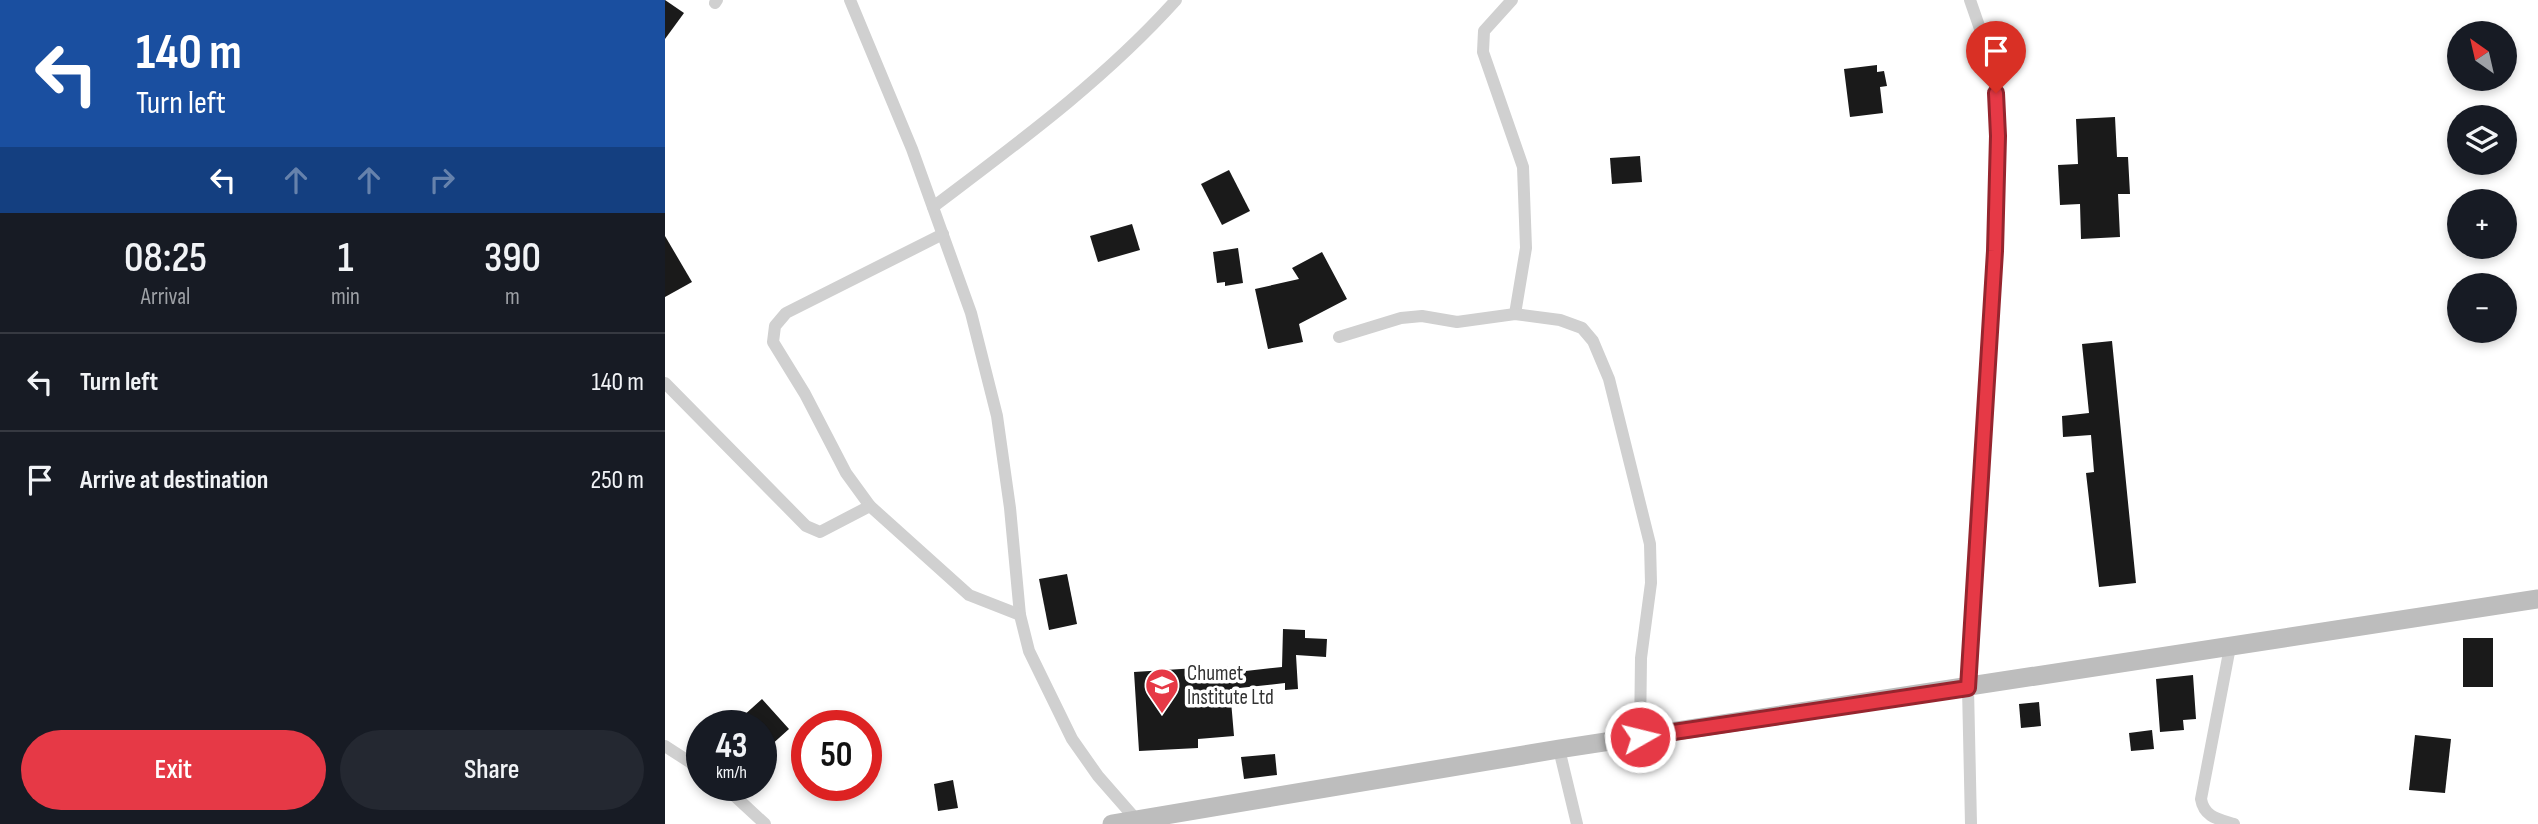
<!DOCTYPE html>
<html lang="en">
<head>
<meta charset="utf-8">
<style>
	body { margin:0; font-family:"Sofia Sans Condensed",sans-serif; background:#242831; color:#f1f3f6; height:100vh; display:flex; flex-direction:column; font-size:26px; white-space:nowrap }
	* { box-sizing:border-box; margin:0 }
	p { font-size:23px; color:#9ea1a6 }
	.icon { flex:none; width:38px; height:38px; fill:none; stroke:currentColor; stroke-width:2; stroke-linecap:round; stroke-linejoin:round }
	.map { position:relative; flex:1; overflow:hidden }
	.details { display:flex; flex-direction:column; background:#171b24; width:665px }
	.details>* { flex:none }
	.guide { background:#1a4fa0; color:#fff; overflow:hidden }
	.needle { width:46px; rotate:326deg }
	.fabs { position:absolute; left:1782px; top:21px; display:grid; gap:14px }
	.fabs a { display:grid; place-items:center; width:70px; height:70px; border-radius:50%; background:#171b24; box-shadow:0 4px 10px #0003; font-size:35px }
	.speed { position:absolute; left:21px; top:710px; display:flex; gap:14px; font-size:35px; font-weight:700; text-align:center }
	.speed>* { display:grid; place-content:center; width:91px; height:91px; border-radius:50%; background:#171b24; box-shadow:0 4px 10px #0003; line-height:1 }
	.speed small { font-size:18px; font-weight:400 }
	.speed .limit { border:10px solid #d22; background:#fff; color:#111 }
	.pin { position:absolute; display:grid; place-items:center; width:60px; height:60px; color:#fff; margin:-72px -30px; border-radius:50% 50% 50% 0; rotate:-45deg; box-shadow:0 0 7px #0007 }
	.pin .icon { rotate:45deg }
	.me { position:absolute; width:77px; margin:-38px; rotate:82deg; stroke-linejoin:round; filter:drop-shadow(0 0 5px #0008) }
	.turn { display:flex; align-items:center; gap:24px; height:147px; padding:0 21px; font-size:32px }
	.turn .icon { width:91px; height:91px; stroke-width:2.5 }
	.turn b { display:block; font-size:49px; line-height:60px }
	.lanes { display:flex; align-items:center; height:66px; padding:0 21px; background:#0003; justify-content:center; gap:35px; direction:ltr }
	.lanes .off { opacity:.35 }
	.eta { display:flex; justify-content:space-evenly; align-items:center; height:119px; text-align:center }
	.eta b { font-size:42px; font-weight:600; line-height:49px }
	.action { display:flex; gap:14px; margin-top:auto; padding:14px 21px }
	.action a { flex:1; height:80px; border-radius:42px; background:#e63946; color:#fff; font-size:28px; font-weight:600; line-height:80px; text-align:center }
	.action a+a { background:#242831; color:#f1f3f6 }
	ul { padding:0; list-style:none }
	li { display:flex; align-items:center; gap:21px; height:98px; padding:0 21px; border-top:2px solid #363941 }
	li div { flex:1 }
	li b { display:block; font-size:26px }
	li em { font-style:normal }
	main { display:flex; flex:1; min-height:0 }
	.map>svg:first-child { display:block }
</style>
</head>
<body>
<main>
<section class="details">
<div class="guide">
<div class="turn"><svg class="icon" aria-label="left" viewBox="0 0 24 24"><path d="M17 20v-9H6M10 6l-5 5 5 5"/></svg><div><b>140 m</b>Turn left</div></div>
<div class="lanes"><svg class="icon" aria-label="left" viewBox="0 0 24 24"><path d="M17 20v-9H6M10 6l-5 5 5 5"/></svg><svg class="icon off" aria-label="ahead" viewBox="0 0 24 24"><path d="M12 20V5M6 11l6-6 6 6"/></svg><svg class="icon off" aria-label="ahead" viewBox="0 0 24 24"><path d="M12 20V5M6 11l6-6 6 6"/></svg><svg class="icon off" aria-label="right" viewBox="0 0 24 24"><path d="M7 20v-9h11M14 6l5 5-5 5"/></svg></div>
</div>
<div class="eta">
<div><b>08:25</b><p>Arrival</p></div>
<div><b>1</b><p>min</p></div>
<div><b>390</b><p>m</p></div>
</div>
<ul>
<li><svg class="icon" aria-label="left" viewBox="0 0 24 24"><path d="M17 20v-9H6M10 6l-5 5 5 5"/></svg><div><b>Turn left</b></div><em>140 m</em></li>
<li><svg class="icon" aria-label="arrive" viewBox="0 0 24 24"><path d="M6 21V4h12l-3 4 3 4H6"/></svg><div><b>Arrive at destination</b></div><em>250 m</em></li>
</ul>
<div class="action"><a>Exit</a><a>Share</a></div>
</section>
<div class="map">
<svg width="1873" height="824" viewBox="0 0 1873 824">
	<rect width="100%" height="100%" fill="#fff"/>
	<g fill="#1a1a1a">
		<polygon points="0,0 19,13 0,39"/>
		<polygon points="1212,65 1212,72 1219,71 1222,86 1215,87 1218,113 1185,117 1179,69"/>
		<polygon points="1450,117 1452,157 1463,157 1465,194 1453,194 1455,237 1416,239 1415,204 1395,205 1393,165 1413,164 1411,119"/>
		<polygon points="975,156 977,182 947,184 945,158"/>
		<polygon points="564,170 585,211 557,225 536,184"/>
		<polygon points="467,224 475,250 433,262 425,236"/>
		<polygon points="0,236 27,282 0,297"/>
		<polygon points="573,248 578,283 560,286 560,282 552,283 548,252"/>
		<polygon points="657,252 682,299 634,324 638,342 603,349 590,289 634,279 627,268"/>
		<polygon points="1447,341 1471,583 1434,587 1421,473 1429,472 1426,435 1398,437 1397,416 1424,413 1417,344"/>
		<polygon points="402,574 412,624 384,630 374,579"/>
		<polygon points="618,629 640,630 640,638 662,639 661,657 631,655 633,689 620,690 620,683 565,689 569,736 533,739 533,748 474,751 469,672 563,666 563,673 617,667"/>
		<rect x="1798" y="638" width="30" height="49"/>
		<polygon points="1528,675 1531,719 1518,720 1519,730 1495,732 1491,679"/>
		<polygon points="97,699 124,729 104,747 96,738 96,726 85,726 77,717"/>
		<polygon points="1374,702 1376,726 1356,728 1354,704"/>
		<polygon points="1487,730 1489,749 1466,751 1464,733"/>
		<polygon points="1750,735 1786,739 1780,793 1744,790"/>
		<polygon points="610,754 612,775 579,779 576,757"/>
		<polygon points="288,780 293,808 273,811 269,784"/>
	</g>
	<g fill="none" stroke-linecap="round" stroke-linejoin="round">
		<g stroke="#d0d0d0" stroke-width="12">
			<polyline points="185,0 247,149 306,313 332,416 345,508 355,615 364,651 407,739 433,776 475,824"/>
			<polyline points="847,0 819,31 818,52 858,167 861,248 850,314"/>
			<polyline points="1305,0 1330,72 1333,136 1318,468 1303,688 1306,824"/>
			<polyline points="50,3 52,0"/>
			<path d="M268,207c86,-65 171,-127 243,-207"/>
			<polyline points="278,234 121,313 110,326 108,342 140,394 181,473 205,506 304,595 355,615"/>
			<polyline points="674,337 736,318 757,316 792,322 850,314 895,320 917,328 928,341 944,379 985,544 986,583 976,658 975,737"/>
			<polyline points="0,383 141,526 155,532 205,506"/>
			<path d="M1565,647l-29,152c3,18 17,20 33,25"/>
			<polyline points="0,746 37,770"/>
			<polyline points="894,749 912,824"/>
			<polyline points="59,786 100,824"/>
		</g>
		<polyline stroke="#bdbdbd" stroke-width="19" points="447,824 894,749 1873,599"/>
	</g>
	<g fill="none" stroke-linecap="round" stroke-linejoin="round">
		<g stroke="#96252e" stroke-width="18">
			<polyline id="route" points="975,737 1303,688 1330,251 1333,136 1331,93"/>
		</g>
		<use href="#route" stroke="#e63946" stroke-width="12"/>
	</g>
	<defs>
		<g id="school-pin" transform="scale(1.75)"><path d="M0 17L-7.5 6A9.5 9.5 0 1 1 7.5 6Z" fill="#e63946" stroke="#fff"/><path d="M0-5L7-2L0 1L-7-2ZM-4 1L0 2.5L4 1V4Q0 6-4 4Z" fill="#fff"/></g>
	</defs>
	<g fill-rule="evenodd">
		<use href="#school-pin" x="497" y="685"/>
	</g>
	<g text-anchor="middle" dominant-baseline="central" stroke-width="7" stroke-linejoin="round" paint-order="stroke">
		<g font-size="21" fill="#333" stroke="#fff" text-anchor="start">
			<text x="522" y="673">Chumet<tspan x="522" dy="24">Institute Ltd</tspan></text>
		</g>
	</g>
</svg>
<div class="fabs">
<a><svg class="needle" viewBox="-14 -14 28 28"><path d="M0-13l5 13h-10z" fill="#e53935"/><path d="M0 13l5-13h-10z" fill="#9ea1a6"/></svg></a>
<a><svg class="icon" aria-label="layers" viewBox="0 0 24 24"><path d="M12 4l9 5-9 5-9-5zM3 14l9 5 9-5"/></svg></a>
<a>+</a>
<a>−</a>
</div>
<div class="speed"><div>43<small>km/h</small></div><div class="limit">50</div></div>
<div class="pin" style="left:1331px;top:93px;background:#d93025"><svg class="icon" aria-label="arrive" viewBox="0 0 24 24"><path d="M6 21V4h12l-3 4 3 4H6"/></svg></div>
<svg class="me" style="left:975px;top:737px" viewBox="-20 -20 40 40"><circle r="17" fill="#e63946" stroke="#fff" stroke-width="3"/><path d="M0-11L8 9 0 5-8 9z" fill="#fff"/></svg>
</div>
</main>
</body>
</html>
